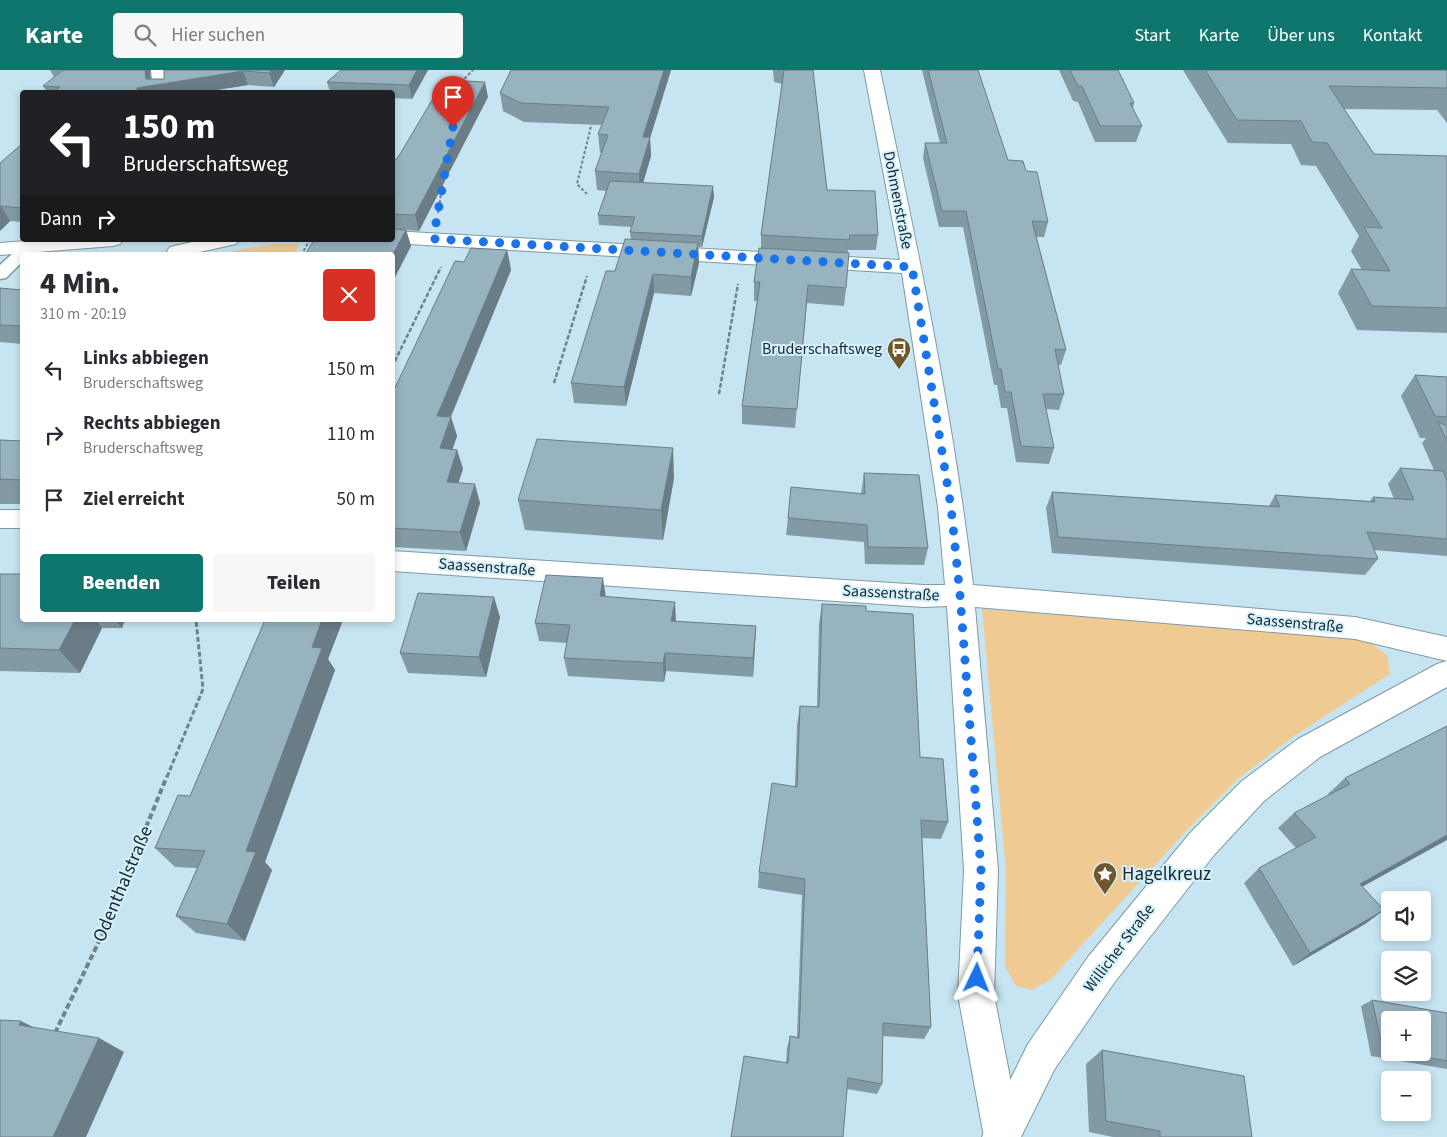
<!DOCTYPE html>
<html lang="de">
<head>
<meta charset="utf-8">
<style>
	body { margin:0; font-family:"Source Sans 3",sans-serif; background:#f7f7f7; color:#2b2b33; height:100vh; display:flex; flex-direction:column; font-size:19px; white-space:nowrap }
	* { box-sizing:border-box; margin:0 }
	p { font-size:16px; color:#7c7c81 }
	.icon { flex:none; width:28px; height:28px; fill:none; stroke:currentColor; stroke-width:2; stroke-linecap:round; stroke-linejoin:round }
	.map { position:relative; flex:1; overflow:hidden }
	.side { position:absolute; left:20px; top:182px; width:375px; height:370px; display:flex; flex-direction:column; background:#fff; border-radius:5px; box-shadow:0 2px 8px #0003 }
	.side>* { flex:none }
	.guide { position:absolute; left:20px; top:20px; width:375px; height:152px; border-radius:5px; box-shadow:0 2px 8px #0003; background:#202124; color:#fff; overflow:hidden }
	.fabs { position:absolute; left:1381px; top:821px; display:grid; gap:10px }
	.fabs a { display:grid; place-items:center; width:50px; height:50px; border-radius:5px; background:#fff; box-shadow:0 2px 8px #0003; font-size:25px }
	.pin { position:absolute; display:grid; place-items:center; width:42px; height:42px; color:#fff; margin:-51px -21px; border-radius:50% 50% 50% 0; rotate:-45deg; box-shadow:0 0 5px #0007 }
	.pin .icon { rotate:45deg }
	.me { position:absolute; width:55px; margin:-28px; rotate:2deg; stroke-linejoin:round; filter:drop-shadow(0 0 4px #0008) }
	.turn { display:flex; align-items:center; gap:18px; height:105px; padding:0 20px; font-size:22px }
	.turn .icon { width:65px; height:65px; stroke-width:2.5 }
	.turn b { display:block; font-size:35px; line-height:42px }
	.then { display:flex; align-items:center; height:48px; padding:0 20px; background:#0003; gap:10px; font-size:19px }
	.round { display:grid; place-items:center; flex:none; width:52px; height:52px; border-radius:5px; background:#f7f7f7 }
	.overview { display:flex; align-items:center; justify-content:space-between; height:85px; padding:0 20px }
	h1 { font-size:30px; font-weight:800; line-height:38px }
	.button { display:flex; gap:10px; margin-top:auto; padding:10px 20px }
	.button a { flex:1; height:58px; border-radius:5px; background:#0f766e; color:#fff; font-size:20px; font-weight:800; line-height:58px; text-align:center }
	.button a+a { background:#f7f7f7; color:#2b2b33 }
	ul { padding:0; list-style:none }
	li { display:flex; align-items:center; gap:15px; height:65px; padding:0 20px }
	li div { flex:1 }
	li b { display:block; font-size:19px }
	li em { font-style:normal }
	header { display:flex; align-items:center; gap:30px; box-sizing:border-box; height:70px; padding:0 25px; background:#0f766e; color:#fff }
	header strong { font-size:24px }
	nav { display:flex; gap:28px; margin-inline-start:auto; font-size:18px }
	.search { width:350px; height:45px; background:#f7f7f7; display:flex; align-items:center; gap:12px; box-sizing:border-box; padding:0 18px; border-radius:5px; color:#7c7c81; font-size:19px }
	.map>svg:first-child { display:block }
</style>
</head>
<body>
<header>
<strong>Karte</strong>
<div class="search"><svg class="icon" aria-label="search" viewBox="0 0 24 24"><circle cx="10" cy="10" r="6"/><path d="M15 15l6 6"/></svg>Hier suchen</div>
<nav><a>Start</a><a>Karte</a><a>Über uns</a><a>Kontakt</a></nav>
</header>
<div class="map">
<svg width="1447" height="1067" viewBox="0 0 1447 1067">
	<rect width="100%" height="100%" fill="#c6e4f1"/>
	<g fill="#efcb93">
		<polygon points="275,174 300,174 294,185 225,185 237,180"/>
		<polygon points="982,539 1318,565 1368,571 1387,585 1390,604 1294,666 1239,708 1189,758 1051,909 1032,920 1016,916 1005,897 1006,800"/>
	</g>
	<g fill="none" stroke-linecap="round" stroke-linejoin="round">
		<g stroke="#7e9aa6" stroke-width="3">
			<polygon id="service" points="29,172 35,174 37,177 30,185 22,185 22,192 6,208 0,209 0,195 23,174"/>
		</g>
		<g stroke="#7e9aa6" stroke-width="2">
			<g id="minor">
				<polygon points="151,0 167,0 169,22 153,22"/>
				<path d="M864,0h16c36,171 73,342 93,515l382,32 92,20v24l-92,-22 -380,-32 23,263 -4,125 27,139 -1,3h-36l-26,-142 6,-125 -17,-264 -23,1 -532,-36v-20l532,34h21l-7,-78 -36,-234 -510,-30 -8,-3h8v-9l508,29z"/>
				<polygon points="38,170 123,170 120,174 113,176 0,185 0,173"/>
				<polygon points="201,170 239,170 236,174 186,185 170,185 167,181 170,177"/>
				<rect x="0" y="440" width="22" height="18"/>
			</g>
		</g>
		<g stroke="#7e9aa6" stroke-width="2">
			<polygon id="tertiary" points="1447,591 1447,617 1320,687 1264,731 1214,785 1114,913 1054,1000 1021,1067 982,1067 1028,974 1088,887 1190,763 1242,711 1298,669 1437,594"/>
		</g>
		<g stroke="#6e838b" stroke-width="2" stroke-dasharray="3 2" stroke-linecap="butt">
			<polyline points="461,12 473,0"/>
			<polyline points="587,124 577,114 592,52"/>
			<polyline points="438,143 443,112"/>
			<polyline points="301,185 310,170"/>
		</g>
		<g stroke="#6e838b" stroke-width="2.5" stroke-dasharray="4.5 2" stroke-linecap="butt">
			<polyline points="392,297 441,197"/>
			<polyline points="554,313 587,206"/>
			<polyline points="719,324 738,214"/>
		</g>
		<polyline stroke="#6e838b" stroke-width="3" stroke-dasharray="5 2.5" stroke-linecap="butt" points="167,707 203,619 196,550"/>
		<polyline stroke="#6e838b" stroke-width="4" stroke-dasharray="6 3" stroke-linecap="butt" points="55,963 103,863 167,706"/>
		<use href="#service" fill="#fff" fill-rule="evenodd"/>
		<use href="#minor" fill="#fff" fill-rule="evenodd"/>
		<use href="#tertiary" fill="#fff" fill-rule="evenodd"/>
	</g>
	<g fill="#829aa4" fill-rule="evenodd">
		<polygon points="50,0 150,0 151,9 164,9 164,0 285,0 274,17 248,15 203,22 47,22 43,16 54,7"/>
		<polygon points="428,0 412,29 392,28 392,22 330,22 327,12"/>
		<polygon points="511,0 671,0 650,68 651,86 643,113 714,127 702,177 698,177 699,193 691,226 654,223 626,336 574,333 571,313 615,201 631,170 630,162 632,157 599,155 598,145 606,121 597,120 595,101 602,83 600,83 598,64 602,55 524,52 503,41 500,23"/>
		<polygon points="773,0 813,0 827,120 878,165 876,180 848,180 846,218 844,236 807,233 795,358 742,354 742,336 757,231 754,231 754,212 761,178 761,165 782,14 774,12"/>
		<polygon points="922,0 978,0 1008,90 1026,101 1048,152 1044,167 1036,167 1066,280 1061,295 1058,295 1064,324 1059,340 1046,339 1054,378 1049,394 1016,392 1007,338 1001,338 997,315 994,315 963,157 939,157 923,88 925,73 940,73"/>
		<polygon points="1059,0 1118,0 1134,33 1133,38 1142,56 1136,72 1095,72 1078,32 1073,31"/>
		<polygon points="1183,0 1447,0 1447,53 1437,40 1344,39 1374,84 1447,86 1447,263 1357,260 1338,223 1351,199 1362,200 1351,181 1359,166 1316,96 1301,95 1291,74 1228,73"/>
		<polygon points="488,27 419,161 392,159 392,89 397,89"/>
		<polygon points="22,74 22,152 10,151 0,161 0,93"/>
		<polygon points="406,160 411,176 395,207 392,207 392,185"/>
		<polygon points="507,180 511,200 451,347 457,366 452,379 457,380 463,399 458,413 480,433 466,481 392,477 392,324 464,192"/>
		<polygon points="0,218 22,220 22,274 0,272"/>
		<polygon points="1415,305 1447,307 1447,486 1374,480 1378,489 1365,505 1052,483 1046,438 1052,422 1269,436 1275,425 1370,431 1373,427 1394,429 1388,414 1400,398 1434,400 1422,373 1426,368 1420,368 1401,326"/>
		<polygon points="0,370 22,371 22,434 0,434"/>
		<polygon points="864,403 928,478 924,495 865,494 864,472 786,465 788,448 861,424"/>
		<polygon points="674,408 663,470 525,460 518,430"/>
		<polygon points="0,504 22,550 125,550 122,558 102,558 80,603 0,601"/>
		<polygon points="606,526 676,552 756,556 753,607 666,601 664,612 568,606 564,588 567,573 539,571 535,553"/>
		<polygon points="822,534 866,541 920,687 948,752 941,769 922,768 931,957 924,969 883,966 882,1014 877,1024 847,1019 786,993 787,978 790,966 797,967 802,825 758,818 759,802 795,716 797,655 800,636 817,637 819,554"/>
		<polygon points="500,547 486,607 408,603 400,583"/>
		<polygon points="265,550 343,550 328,589 335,600 265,792 272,800 245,871 196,863 176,846 197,798 175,797 155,778 190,726"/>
		<polygon points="1447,656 1362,816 1384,840 1365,854 1293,896 1244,813 1259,798 1296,778 1278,758 1294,743 1329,725 1328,724 1345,708"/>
		<path d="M1372,930l75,13v56l-76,-13 -10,-50zM1390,950l32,32h-32z"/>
		<polygon points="1102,980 1252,1067 1113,1067 1089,1062 1086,994"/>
	</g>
	<g fill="#6a7d86">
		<polygon points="145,0 150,0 151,16 243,1 248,15 203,22 137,22 137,18 146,9"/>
		<polygon points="271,0 285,0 274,17 269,3"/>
		<polygon points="417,0 428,0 412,29 409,15"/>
		<polygon points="664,0 671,0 650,68 651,86 640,123 639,104 643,67"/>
		<polygon points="485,12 488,27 419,161 415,145"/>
		<polygon points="713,116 714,127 702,177 702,166"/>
		<polygon points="1,136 10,151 0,161 0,138"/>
		<polygon points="406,160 411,176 395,207 392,199 392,186"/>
		<polygon points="698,173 699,193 691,226 691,207"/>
		<polygon points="507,180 511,200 443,365 437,346"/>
		<polygon points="653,204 654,223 626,336 624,317"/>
		<polygon points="451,347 457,366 446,398 440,378"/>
		<polygon points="673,378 674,408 663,470 661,440"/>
		<polygon points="457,380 463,399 452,432 447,412"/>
		<polygon points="475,414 480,433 466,481 460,462"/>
		<polygon points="603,508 606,528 600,526"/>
		<polygon points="494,527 500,547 486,607 479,587"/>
		<polygon points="675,532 676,551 672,570 671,551"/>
		<polygon points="75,550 96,550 102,558 80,603 59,580"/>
		<polygon points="115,550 125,550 122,558"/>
		<polygon points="322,550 343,550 328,589 335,600 265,792 272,800 245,871 227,854 246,781 312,577"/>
		<polygon points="756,556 755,575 753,607 753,588"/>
		<polygon points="665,583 666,601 664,612 663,593"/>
		<polygon points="1447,765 1447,770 1342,828 1360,814"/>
		<polygon points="1384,840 1365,854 1293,896 1310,883"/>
		<polygon points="21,951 49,965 19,955"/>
		<polygon points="99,968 124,982 86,1067 53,1067"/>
	</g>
	<g fill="#97b3bf" stroke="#6a7d86">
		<polygon points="63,0 145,0 146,9 164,9 164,0 271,0 269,3 243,1 137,18 137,22 54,22 60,17 43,16"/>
		<polygon points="341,0 417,0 409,15 327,12"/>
		<polygon points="511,0 664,0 643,67 650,67 639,104 595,101 608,65 598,64 609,37 521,33 500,23"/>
		<polygon points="784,0 813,0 827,120 875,121 878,165 850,165 849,170 761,165"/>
		<polygon points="928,0 978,0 1008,90 1023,91 1026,101 1037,102 1048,152 1032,151 1066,280 1055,279 1064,324 1043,324 1054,378 1021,376 1011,322 1005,322 1001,299 998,299 966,141 942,141 925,73 947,73"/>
		<polygon points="1070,0 1118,0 1134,33 1130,33 1142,56 1100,56 1082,16 1078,16"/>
		<polygon points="1205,0 1447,0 1447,18 1329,16 1374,84 1447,86 1447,238 1372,236 1351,199 1390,201 1364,157 1382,158 1327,73 1312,72 1301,51 1237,50"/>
		<polygon points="444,10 485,12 415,145 392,144 392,89 397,89"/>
		<polygon points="22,74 22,138 1,136 0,138 0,93"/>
		<polygon points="610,111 713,116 702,166 630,162 635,147 598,145"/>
		<polygon points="392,159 406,160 392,186 392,185 305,185 314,170 392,170"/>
		<polygon points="625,169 698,173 691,207 653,204 624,317 571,313 606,201 615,201"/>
		<polygon points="471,178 507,180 437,346 451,347 440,378 457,380 447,412 475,414 460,462 392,458 392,373 394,369 392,369 392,324 455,191 464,192"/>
		<polygon points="759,178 849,183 846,218 808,215 797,339 742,336 760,212 754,212"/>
		<polygon points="0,218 22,220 22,256 0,255"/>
		<polygon points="1415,305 1447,307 1447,347 1435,346"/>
		<polygon points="1438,352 1447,356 1447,371"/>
		<polygon points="537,369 673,378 661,440 518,430"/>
		<polygon points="0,370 22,371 22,410 0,409"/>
		<polygon points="1400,398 1443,401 1447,411 1447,469 1367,462 1378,489 1058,467 1052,422 1280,437 1275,425 1375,432 1373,427 1414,430"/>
		<polygon points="864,403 919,405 928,478 868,477 867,455 788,448 791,417 865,424"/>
		<polygon points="0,504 22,504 22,550 75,550 59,580 0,578"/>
		<polygon points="546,505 603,508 600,526 675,532 671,551 756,556 753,588 665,583 663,593 564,588 570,555 535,553"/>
		<polygon points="418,523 494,527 479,587 400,583"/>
		<polygon points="822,534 866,536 866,541 913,544 920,687 943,689 948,752 921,750 931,957 883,953 882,1014 848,1008 843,1067 731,1067 744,986 788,993 790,966 799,968 805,809 759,802 772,713 797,717 800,636 819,637"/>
		<polygon points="265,550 322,550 312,577 322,578 246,781 256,782 227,854 176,846 205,781 155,778 178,725 190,726"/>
		<polygon points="1447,656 1447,765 1360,814 1384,840 1310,883 1259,798 1316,767 1294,743 1350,714 1345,708"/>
		<polygon points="1372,930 1447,943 1447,991 1397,982 1422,982 1422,950 1390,950 1390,981 1383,980"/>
		<polygon points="0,950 21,951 19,955 99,968 53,1067 0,1067"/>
		<polygon points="1102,980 1244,1006 1252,1067 1160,1067 1160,1061 1106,1051"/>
	</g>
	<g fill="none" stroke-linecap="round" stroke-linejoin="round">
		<polyline stroke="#1a73e8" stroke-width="9" stroke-dasharray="0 16.2" points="453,57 436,153 435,169 912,197 951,437 960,525 981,800 977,908"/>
	</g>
	<defs>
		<g id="bus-pin" transform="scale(1.25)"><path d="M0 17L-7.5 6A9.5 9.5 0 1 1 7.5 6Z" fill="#715629" stroke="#d3f1fe"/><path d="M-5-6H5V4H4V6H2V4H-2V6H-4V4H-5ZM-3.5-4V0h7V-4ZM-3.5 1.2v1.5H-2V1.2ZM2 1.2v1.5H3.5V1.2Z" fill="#fff"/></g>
		<g id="sight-pin" transform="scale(1.25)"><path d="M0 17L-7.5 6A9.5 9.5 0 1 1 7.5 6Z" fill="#715629" stroke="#d3f1fe"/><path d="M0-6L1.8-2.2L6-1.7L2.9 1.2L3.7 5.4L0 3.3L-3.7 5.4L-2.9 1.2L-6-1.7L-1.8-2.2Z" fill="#fff"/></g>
	</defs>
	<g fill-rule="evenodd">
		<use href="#bus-pin" x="899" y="279"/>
		<use href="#sight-pin" x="1105" y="804"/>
	</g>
	<g text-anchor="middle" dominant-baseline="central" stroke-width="4" stroke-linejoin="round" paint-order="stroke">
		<g font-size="16" fill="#1c272c" stroke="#d3f1fe">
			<text transform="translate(898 130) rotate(79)">Dohmenstraße</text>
			<text transform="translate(487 497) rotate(4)">Saassenstraße</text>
			<text transform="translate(891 523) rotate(3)">Saassenstraße</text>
			<text transform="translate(1295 553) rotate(5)">Saassenstraße</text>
			<text transform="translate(1119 878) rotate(-53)">Willicher Straße</text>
		</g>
		<g font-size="16" fill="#1c272c" stroke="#d3f1fe" text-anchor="end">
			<text x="882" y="279">Bruderschaftsweg</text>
		</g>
		<g font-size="19" fill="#1c272c" stroke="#d3f1fe" text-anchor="start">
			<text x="1122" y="804">Hagelkreuz</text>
		</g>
		<g font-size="19" fill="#1c272c" stroke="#d3f1fe">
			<text transform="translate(123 814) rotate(-67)">Odenthalstraße</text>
		</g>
	</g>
</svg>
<div class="fabs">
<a><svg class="icon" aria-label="sound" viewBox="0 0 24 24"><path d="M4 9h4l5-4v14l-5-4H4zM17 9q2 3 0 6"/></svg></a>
<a><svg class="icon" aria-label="layers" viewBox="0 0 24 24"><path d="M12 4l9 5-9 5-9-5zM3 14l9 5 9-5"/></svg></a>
<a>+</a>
<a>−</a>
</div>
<div class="pin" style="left:453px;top:57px;background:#d93025"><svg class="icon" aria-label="arrive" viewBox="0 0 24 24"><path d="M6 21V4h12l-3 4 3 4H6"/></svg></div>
<svg class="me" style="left:977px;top:908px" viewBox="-20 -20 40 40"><path d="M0-17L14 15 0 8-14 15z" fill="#1a73e8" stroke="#fff" stroke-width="4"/></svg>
<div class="guide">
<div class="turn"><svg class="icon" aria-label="left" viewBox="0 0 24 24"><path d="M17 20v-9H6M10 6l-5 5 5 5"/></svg><div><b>150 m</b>Bruderschaftsweg</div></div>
<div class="then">Dann<svg class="icon" aria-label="right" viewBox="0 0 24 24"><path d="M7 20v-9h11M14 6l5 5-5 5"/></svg></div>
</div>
<section class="side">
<div class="overview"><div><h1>4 Min.</h1><p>310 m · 20:19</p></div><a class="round" style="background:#d93025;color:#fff"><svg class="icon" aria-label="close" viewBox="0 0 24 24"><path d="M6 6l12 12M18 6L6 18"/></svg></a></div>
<ul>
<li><svg class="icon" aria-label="left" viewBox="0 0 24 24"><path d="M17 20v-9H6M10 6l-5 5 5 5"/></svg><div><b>Links abbiegen</b><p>Bruderschaftsweg</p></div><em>150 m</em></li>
<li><svg class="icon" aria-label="right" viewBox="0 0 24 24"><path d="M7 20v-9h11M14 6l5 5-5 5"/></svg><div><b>Rechts abbiegen</b><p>Bruderschaftsweg</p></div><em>110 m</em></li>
<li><svg class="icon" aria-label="arrive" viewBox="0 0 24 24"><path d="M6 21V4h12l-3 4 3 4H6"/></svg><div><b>Ziel erreicht</b></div><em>50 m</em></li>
</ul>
<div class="button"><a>Beenden</a><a>Teilen</a></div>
</section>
</div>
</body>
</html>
